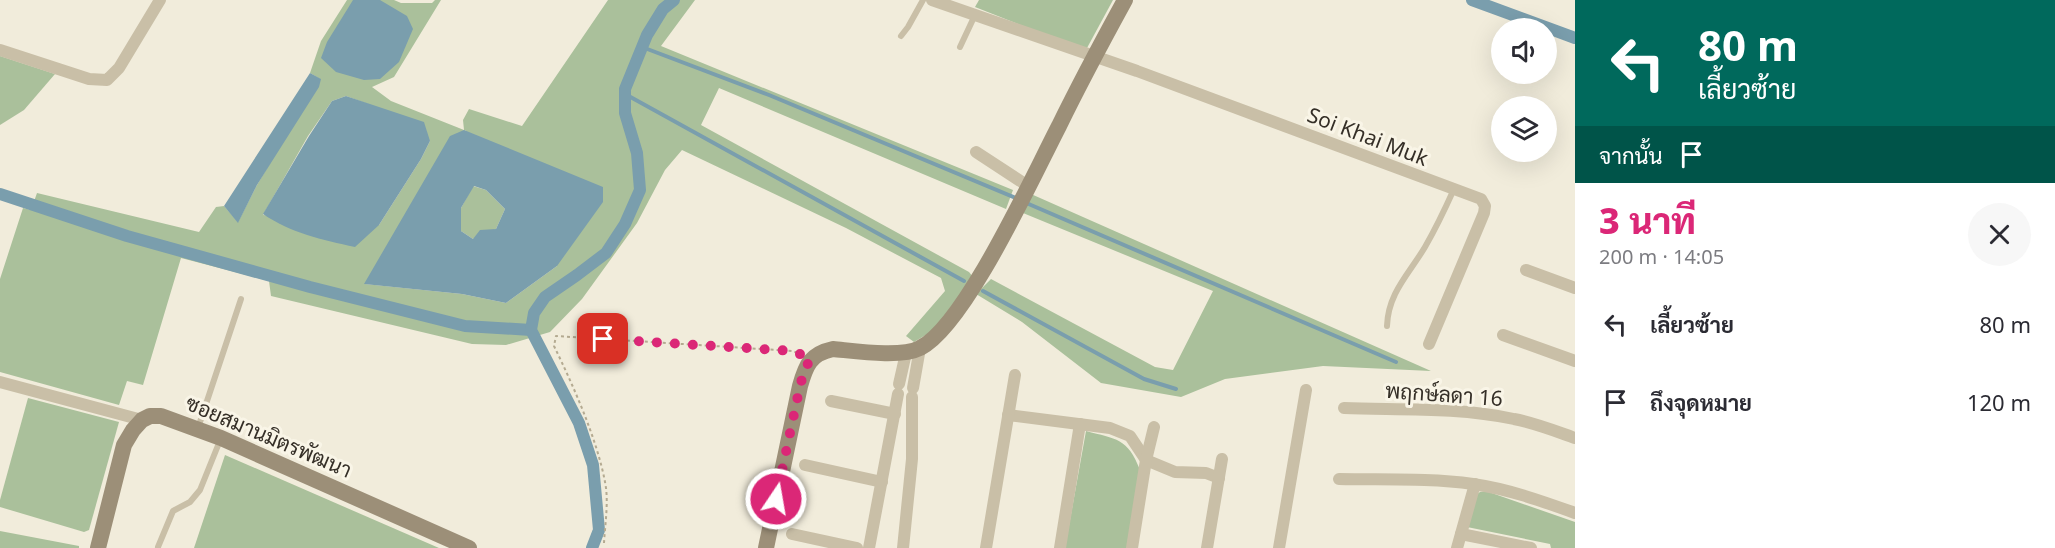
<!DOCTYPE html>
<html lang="th">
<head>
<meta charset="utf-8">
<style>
	body { margin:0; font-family:"Noto Sans",Sarabun,sans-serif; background:#f7f7f7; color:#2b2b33; height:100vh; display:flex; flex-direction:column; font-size:22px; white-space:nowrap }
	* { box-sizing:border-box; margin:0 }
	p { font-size:20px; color:#7c7c81 }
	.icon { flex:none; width:33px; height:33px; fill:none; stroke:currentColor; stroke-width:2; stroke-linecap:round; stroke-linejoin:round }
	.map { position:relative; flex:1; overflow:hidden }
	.drawer { display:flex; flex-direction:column; background:#fff; width:480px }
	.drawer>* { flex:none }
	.guide { background:#00695c; color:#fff; overflow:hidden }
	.fabs { position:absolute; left:1491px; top:18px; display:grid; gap:12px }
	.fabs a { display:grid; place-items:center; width:66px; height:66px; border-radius:50%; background:#fff; box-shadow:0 6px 24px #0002; font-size:30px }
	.pin { position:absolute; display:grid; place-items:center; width:51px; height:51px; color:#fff; margin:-26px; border-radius:12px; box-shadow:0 3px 9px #0006 }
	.me { position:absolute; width:66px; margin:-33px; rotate:12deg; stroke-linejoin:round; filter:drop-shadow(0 0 4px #0008) }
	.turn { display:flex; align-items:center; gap:21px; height:126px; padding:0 24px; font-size:27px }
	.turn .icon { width:78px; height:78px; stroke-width:2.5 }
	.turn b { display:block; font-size:42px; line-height:51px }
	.then { display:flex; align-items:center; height:57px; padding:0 24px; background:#0003; gap:12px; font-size:22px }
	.round { display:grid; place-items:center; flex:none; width:63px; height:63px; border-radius:32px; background:#f7f7f7 }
	.headline { display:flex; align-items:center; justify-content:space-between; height:102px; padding:0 24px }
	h1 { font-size:36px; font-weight:800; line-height:45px; color:#db2777 }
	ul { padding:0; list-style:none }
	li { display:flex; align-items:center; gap:18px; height:78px; padding:0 24px }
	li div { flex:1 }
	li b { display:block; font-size:22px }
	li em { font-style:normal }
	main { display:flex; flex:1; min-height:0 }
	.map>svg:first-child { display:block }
</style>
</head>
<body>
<main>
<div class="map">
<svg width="1575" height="548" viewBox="0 0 1575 548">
	<rect width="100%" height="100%" fill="#f1ecdb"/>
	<g fill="#aac09b" fill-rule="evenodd">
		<path d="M347,0h47l7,3h31l3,-3h6l-47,77 -22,10 19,14 73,29 -1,-10 6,-11 53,17 86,-126h87l-34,46 352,144 -7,19 -287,-121 -18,37 268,147 4,5 -39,53 -20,12 -8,-6 39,-45 -4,-13 -95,-50 -164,-78 -17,20 -28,53 -55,76 -32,33 -44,13 -34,-1 -201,-48 -2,-15 -88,-23 -38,127 -16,-4 -8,24 -119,-33v-93l23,-71 8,2 6,-17 162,39 17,-25 8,-1 14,16 19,-37 63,-106 -10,-6 11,-32zM346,96l22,8 62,37 -9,18 -42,66 -116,-10 45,-79 24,-35zM465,130l92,136 -51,37 -44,-9 -97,-10z"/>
		<polygon points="979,0 1113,0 1087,48 1079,48 975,7"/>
		<polygon points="0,56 55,74 24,110 0,125"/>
		<polygon points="473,186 486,190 505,209 496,229 473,239 461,231 461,208"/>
		<polygon points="1031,194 1431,371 1323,366 1225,379 1181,397 1101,383 1022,322 976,294 991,279 1155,367 1173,370 1213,291 1023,213"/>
		<polygon points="28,398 119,422 89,530 84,532 0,507 0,500"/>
		<path d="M1086,431c30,8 42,7 54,39l-13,78h-62z"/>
		<polygon points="225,455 439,548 194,548"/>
		<polygon points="1486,491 1575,522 1575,548 1551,548 1550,544 1467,527 1476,495 1480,492"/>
		<polygon points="0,531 79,546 79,548 0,548"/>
	</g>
	<g fill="#7a9ead" fill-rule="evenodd">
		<polygon points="353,0 380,0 407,16 413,29 399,62 380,79 364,80 336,72 321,58 327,42"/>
		<polygon points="310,73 321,79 319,87 257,185 238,223 224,206"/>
		<path d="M346,96l78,26 6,19 -9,18 -42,66 -24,22c-33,-7 -64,-14 -92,-33l46,-78 23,-35z"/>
		<path d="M464,130l139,57v15l-46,64 -51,37 -44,-9 -98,-10 86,-148zM474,186l12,4 19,19 -9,20 -16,1 -7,9 -12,-8v-23z"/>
	</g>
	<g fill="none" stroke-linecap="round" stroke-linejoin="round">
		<g stroke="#7a9ead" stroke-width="4">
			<polyline points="642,47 769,95 1018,199"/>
			<polyline points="625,94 964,281"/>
			<polyline points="1024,202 1396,362"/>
			<polyline points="983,291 1144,379 1176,389"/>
		</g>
		<g stroke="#7a9ead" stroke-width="12">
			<polyline points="1472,0 1575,38"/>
			<polyline points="0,194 127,236 310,287 465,326 531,330"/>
			<polyline points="592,548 599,530 593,465 579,423 531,330 534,313 545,297 577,275 606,253 625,224 640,190 637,153 625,113 625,89 647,35 663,9 674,0"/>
		</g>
		<path stroke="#b4aa91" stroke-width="2" stroke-dasharray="3 3" stroke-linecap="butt" d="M604,543c1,-19 5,-42 1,-61 -8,-43 -32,-97 -51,-136l2,-10 237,15 7,3"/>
		<g stroke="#c9bfa7" stroke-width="6">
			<polyline points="901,36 908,27 923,0"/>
			<polyline points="960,47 975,15"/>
			<path d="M1387,326c1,-33 22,-52 38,-79 11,-19 20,-38 29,-58"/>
			<polyline points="198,428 241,299"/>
			<polyline points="158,547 173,511 190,502 200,490 221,438"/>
		</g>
		<g stroke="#c9bfa7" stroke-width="12">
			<polyline points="932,0 1137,71 1481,199 1485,206 1484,213 1429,344"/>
			<polyline points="0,50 89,79 107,80 119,68 160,0"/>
			<polyline points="976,152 1028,186"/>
			<polyline points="1526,270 1575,288"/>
			<polyline points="1503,335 1575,361"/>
			<polyline points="0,382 142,420"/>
			<polyline points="899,384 906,353"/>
			<polyline points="913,388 920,348"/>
			<polyline points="831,401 895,414"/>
			<path d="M1344,408c56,2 114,-1 170,11 21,4 41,12 61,19"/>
			<polyline points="1008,415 1110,428 1130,436 1146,460 1175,472 1206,473 1219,478"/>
			<polyline points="805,465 882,482"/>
			<path d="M1339,479c45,1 90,-1 134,5 35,5 69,17 102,29"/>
			<polyline points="792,534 857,548"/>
			<polyline points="1461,534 1531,548"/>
			<polyline points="869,548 898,394"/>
			<polyline points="903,548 912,459 912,397"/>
			<polyline points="986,548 1015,375"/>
			<polyline points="1060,548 1080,424"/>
			<polyline points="1132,548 1146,460 1154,427"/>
			<polyline points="1207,548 1222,459"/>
			<polyline points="1279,548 1306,390"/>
			<polyline points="1457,548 1475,484"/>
		</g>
		<g stroke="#9c8f78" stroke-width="16">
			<polyline points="98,548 124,445 133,430 142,420 150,416 161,416 221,438 469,548"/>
			<path d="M766,548l34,-162c6,-21 10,-32 33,-37 22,2 68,9 87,-1 45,-22 114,-174 139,-222 21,-43 43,-84 66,-126"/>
		</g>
	</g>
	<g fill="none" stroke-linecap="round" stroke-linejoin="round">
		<polyline stroke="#db2777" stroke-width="10" stroke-dasharray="0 18" points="603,339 793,351 811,359 805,368 800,386 776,499"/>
	</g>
	<g text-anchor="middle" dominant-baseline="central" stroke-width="6" stroke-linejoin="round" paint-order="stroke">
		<g font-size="21" fill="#352f27" stroke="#f9f5e7">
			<text transform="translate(1368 136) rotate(21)">Soi Khai Muk</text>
			<text transform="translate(1444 394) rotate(4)">พฤกษ์ลดา 16</text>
			<text transform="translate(269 436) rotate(23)">ซอยสมานมิตรพัฒนา</text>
		</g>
	</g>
</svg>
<div class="fabs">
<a><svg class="icon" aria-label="sound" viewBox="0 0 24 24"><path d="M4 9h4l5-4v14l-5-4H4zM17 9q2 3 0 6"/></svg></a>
<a><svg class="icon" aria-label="layers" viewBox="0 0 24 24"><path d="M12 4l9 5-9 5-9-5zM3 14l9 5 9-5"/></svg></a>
</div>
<div class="pin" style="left:603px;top:339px;background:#d93025"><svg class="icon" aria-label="arrive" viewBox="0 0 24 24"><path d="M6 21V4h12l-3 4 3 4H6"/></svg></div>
<svg class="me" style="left:776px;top:499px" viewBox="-20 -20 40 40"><circle r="17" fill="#db2777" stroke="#fff" stroke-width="3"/><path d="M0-11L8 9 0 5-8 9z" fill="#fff"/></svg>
</div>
<section class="drawer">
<div class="guide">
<div class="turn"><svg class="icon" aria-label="left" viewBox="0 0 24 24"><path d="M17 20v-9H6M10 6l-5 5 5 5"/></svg><div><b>80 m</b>เลี้ยวซ้าย</div></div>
<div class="then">จากนั้น<svg class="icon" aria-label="arrive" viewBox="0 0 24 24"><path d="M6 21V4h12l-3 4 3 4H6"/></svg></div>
</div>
<div class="headline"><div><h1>3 นาที</h1><p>200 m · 14:05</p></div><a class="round"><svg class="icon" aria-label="close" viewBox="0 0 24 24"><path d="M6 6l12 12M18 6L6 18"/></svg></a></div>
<ul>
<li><svg class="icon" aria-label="left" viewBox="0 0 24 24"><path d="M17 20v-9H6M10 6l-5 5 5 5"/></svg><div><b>เลี้ยวซ้าย</b></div><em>80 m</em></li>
<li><svg class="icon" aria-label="arrive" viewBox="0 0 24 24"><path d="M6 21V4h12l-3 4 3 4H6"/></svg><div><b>ถึงจุดหมาย</b></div><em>120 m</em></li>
</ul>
</section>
</main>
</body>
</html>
